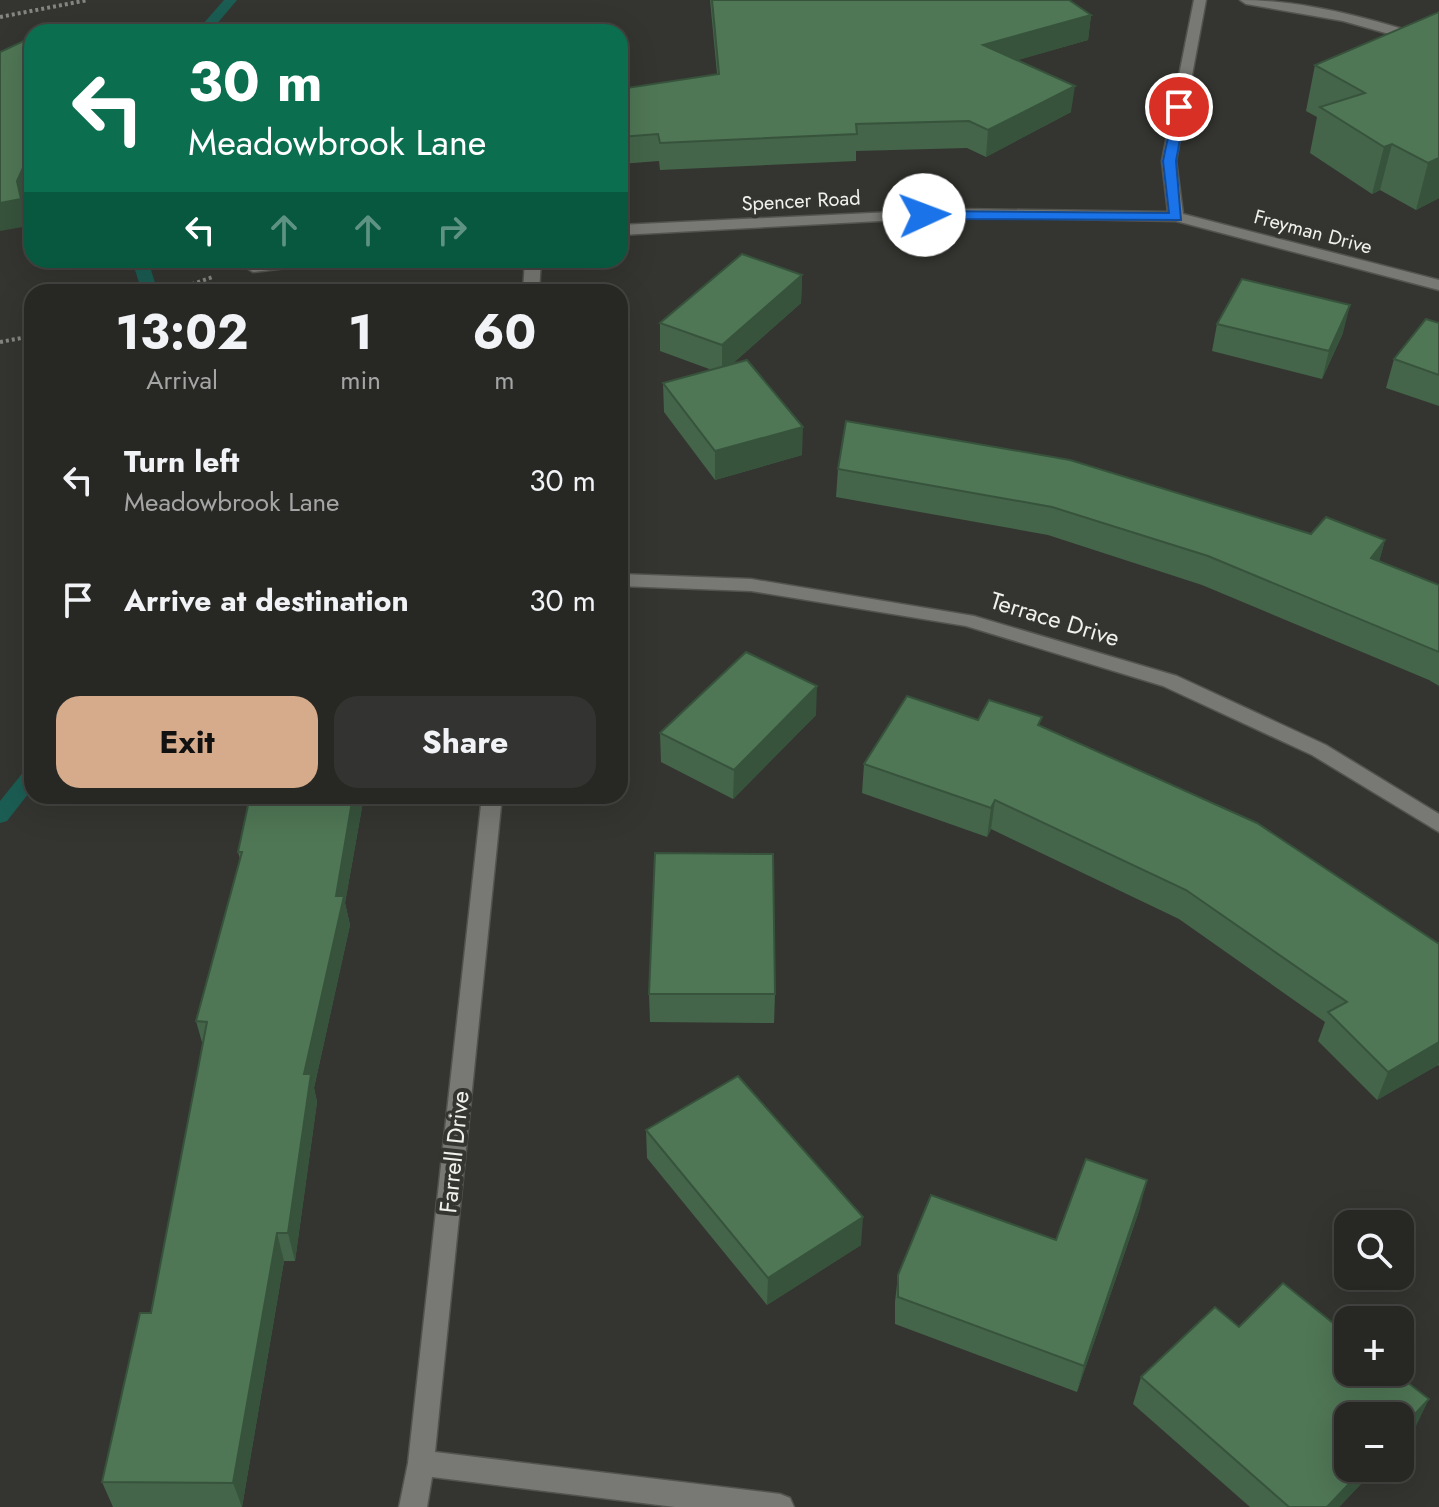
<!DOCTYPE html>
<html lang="en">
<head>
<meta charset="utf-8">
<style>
	body { margin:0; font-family:Jost,sans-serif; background:#333431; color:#f1f3f6; height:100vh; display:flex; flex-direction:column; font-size:30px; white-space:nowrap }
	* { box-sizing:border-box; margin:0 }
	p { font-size:26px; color:#a4a6a6 }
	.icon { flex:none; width:44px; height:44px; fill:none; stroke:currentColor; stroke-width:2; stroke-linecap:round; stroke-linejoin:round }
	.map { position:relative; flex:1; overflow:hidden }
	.side { position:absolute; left:24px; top:284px; width:604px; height:520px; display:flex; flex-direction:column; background:#272824; border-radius:24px; box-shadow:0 8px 32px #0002,0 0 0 2px #434441 }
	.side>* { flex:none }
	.hud { position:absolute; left:24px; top:24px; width:604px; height:244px; border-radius:24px; box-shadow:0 8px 32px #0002,0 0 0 2px #434441; background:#0b6e4f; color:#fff; overflow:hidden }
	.fabs { position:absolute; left:1334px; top:1210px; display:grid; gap:16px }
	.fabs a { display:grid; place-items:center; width:80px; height:80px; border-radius:16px; background:#272824; box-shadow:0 8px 32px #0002,0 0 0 2px #434441; font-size:40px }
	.pin { position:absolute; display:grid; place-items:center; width:68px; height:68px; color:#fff; margin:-34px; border:4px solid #fff; border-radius:50%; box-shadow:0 2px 8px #0007 }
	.me { position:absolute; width:88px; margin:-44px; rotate:88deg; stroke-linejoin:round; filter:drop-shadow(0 0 6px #0008) }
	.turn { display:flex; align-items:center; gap:28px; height:168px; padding:0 32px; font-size:36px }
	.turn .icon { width:104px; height:104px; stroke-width:2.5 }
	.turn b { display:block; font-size:56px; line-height:68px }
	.lanes { display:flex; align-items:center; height:76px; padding:0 32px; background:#0003; justify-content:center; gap:40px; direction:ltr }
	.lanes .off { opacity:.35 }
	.eta { display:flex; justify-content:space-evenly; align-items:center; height:136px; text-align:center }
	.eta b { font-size:48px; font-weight:700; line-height:56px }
	.primary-button { display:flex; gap:16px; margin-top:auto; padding:16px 32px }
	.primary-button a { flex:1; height:92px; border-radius:24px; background:#d6ab8b; color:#111; font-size:32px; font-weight:700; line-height:92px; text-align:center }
	.primary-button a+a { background:#333431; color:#f1f3f6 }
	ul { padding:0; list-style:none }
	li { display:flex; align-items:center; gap:24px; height:120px; padding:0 32px }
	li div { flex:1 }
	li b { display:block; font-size:30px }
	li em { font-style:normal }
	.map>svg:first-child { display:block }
</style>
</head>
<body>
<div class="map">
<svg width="1439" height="1507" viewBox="0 0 1439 1507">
	<rect width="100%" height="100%" fill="#343530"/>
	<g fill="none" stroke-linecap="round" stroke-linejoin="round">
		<g fill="#1b5d53" fill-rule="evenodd">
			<polygon points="224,0 237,0 210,32 196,32"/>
			<polygon points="142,260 158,260 151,270 158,292 142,292 135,270"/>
			<polygon points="32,768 32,789 7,821 0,823 0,801 25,770"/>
		</g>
		<g stroke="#53534f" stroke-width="3">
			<g id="minor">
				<polygon points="1194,0 1206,0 1176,161 1183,214 1439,280 1439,290 1176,221 955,217 620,235 620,225 955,209 1168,212 1162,161"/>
				<path d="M1240,0c67,0 135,20 199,40v8l-96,-27 -97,-17z"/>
				<polygon points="272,260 318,260 310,265 253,272 245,267 248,264"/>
				<polygon points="525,260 541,260 539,292 523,292"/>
				<polygon points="620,574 751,579 974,616 1177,676 1326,745 1439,814 1439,832 1312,755 1163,686 966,626 751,591 620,586"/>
				<polygon points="482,796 502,796 435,1452 780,1494 790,1498 794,1507 675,1507 432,1477 427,1507 399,1507 408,1463"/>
			</g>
		</g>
		<g stroke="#858682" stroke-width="4" stroke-dasharray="3 3" stroke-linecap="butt">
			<polyline points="0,17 88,0"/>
			<polyline points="169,292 213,277"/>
			<polyline points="0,342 32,336"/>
		</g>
		<use href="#minor" fill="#787974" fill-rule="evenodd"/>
	</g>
	<g fill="#446549">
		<polygon points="710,0 1069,0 1091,15 1088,40 1017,60 1071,112 986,157 967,148 856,151 856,161 660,170 659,161 620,164 620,89 717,74"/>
		<polygon points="1439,12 1439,198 1416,210 1380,190 1372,194 1310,153 1317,117 1306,111 1315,65"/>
		<polygon points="802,275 801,303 731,365 802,455 715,480 664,412 663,383 712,370 660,351 660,323"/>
		<polygon points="1439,323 1439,406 1386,388 1394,359"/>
		<polygon points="1217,324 1343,333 1322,379 1212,351"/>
		<polygon points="838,469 1311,534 1385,540 1379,561 1439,585 1439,686 1429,680 1202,585 1048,535 836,497"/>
		<polygon points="816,715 733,799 661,762 660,733"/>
		<polygon points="978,720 1041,727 1439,944 1439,1066 1438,1065 1377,1100 1318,1041 1325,1022 1179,919 991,829 987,837 862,793 864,764"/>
		<polygon points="250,796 364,796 345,903 350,925 314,1088 317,1102 295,1261 284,1261 242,1507 113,1507 102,1482 151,1313 203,1046 196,1021 240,859 238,852"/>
		<polygon points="649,994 775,994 774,1023 650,1022"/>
		<polygon points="646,1130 861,1245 767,1305 647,1158"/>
		<polygon points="1140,1208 1077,1392 895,1324 895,1302 898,1275 1056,1240"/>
		<polygon points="1239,1327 1416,1426 1339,1507 1250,1507 1133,1404 1141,1377"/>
	</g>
	<g fill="#37533c">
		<polygon points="1091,15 1088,40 981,71 983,45"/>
		<polygon points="1075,86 1071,112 986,157 988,130"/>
		<polygon points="1392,144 1380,190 1372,194 1384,147"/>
		<polygon points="32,148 32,190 24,208 28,226 0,231 0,203 17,181"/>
		<polygon points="1439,158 1439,198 1416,210 1428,163"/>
		<polygon points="802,275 801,303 722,373 722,345"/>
		<polygon points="1350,305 1343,333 1322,379 1329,351"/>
		<polygon points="803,427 802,455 715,480 715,451"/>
		<polygon points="1385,540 1377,569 1371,558"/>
		<polygon points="817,686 816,715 733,799 734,770"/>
		<polygon points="353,796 364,796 345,903 350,925 314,1088 317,1102 295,1261 288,1233 304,1074"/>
		<polygon points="995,800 991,829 987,837 991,808"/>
		<polygon points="1439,1042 1439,1062 1438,1065 1377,1100 1388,1072"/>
		<polygon points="1147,1180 1140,1208 1077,1392 1084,1366"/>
		<polygon points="863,1217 861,1245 767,1305 768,1278"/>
		<polygon points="277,1233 284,1261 242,1507 233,1483"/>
		<polygon points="1429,1399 1416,1426 1400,1443 1400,1430"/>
		<polygon points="1364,1468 1376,1468 1339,1507 1327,1507"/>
	</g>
	<g fill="#4f7655" stroke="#37533c" stroke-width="2">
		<polygon points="712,0 1069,0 1091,15 983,45 1075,86 988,130 969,121 856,124 857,134 660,143 658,134 620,137 620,89 719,74"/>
		<polygon points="1439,12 1439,158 1428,163 1392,144 1384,147 1320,107 1365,93 1315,65"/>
		<polygon points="30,38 32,39 32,148 17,181 21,199 0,203 0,52"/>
		<polygon points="742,254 802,275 722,345 660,323"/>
		<polygon points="1242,279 1350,305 1329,351 1217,324"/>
		<polygon points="424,289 423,292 351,292 352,290"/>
		<polygon points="1426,319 1439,323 1439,375 1394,359"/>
		<polygon points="747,360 803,427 715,451 663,383"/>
		<polygon points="846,421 1070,460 1311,534 1326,517 1385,540 1371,558 1439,585 1439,652 1208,556 1052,507 838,469"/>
		<polygon points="746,652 817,686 734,770 660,733"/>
		<polygon points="907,696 978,720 989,700 1042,717 1038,725 1257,823 1439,944 1439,1042 1388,1072 1328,1012 1347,1002 1186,890 995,800 991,808 864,764"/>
		<polygon points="250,796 353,796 336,896 344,896 304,1074 311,1074 288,1233 277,1233 233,1483 102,1482 140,1313 151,1313 207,1022 196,1021 242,852 238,852"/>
		<polygon points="655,853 773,854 775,994 649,994"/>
		<polygon points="738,1076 863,1217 768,1278 646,1130"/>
		<polygon points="1086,1159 1147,1180 1084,1366 898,1297 898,1275 931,1195 1056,1240"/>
		<polygon points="1283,1283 1348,1335 1348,1372 1394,1372 1429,1399 1400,1430 1400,1416 1348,1416 1348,1468 1364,1468 1327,1507 1289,1507 1141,1377 1215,1307 1239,1327"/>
	</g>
	<polygon fill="#1a73e8" stroke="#114b97" stroke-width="2" points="1175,104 1186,107 1176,161 1181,220 924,219 918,215 924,211 1169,213 1163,161"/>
	<g text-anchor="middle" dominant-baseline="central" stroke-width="8" stroke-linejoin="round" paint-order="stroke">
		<g font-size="20" fill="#f0f1ed" stroke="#343530">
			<text transform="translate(801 201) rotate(-3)">Spencer Road</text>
			<text transform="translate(1313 232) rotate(15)">Freyman Drive</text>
		</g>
		<g font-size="24" fill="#f0f1ed" stroke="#343530">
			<text transform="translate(1055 619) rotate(17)">Terrace Drive</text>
			<text transform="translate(454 1152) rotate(-84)">Farrell Drive</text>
		</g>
	</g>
</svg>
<div class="fabs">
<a><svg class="icon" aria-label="search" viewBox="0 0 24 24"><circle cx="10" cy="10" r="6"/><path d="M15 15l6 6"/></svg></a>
<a>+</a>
<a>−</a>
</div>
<div class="pin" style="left:1179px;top:107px;background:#d93025"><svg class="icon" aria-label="arrive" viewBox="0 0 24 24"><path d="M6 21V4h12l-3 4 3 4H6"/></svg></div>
<svg class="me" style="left:924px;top:215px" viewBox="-20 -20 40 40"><circle r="19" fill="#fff"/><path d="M0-13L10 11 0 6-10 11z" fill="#1a73e8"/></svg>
<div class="hud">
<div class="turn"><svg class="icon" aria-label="left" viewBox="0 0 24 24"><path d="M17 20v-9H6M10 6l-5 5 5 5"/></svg><div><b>30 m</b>Meadowbrook Lane</div></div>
<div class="lanes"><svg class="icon" aria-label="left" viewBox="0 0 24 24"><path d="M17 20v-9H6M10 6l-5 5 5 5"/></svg><svg class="icon off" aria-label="ahead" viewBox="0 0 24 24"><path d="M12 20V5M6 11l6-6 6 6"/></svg><svg class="icon off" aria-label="ahead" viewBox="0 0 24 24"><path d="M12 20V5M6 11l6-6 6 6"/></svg><svg class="icon off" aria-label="right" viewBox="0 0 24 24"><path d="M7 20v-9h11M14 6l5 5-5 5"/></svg></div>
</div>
<section class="side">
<div class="eta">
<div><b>13:02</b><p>Arrival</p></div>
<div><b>1</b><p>min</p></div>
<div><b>60</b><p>m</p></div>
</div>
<ul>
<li><svg class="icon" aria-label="left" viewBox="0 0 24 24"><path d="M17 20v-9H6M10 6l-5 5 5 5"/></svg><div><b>Turn left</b><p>Meadowbrook Lane</p></div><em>30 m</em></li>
<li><svg class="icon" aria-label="arrive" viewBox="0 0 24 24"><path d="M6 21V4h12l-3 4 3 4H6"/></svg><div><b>Arrive at destination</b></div><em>30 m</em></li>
</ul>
<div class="primary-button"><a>Exit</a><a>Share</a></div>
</section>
</div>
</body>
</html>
